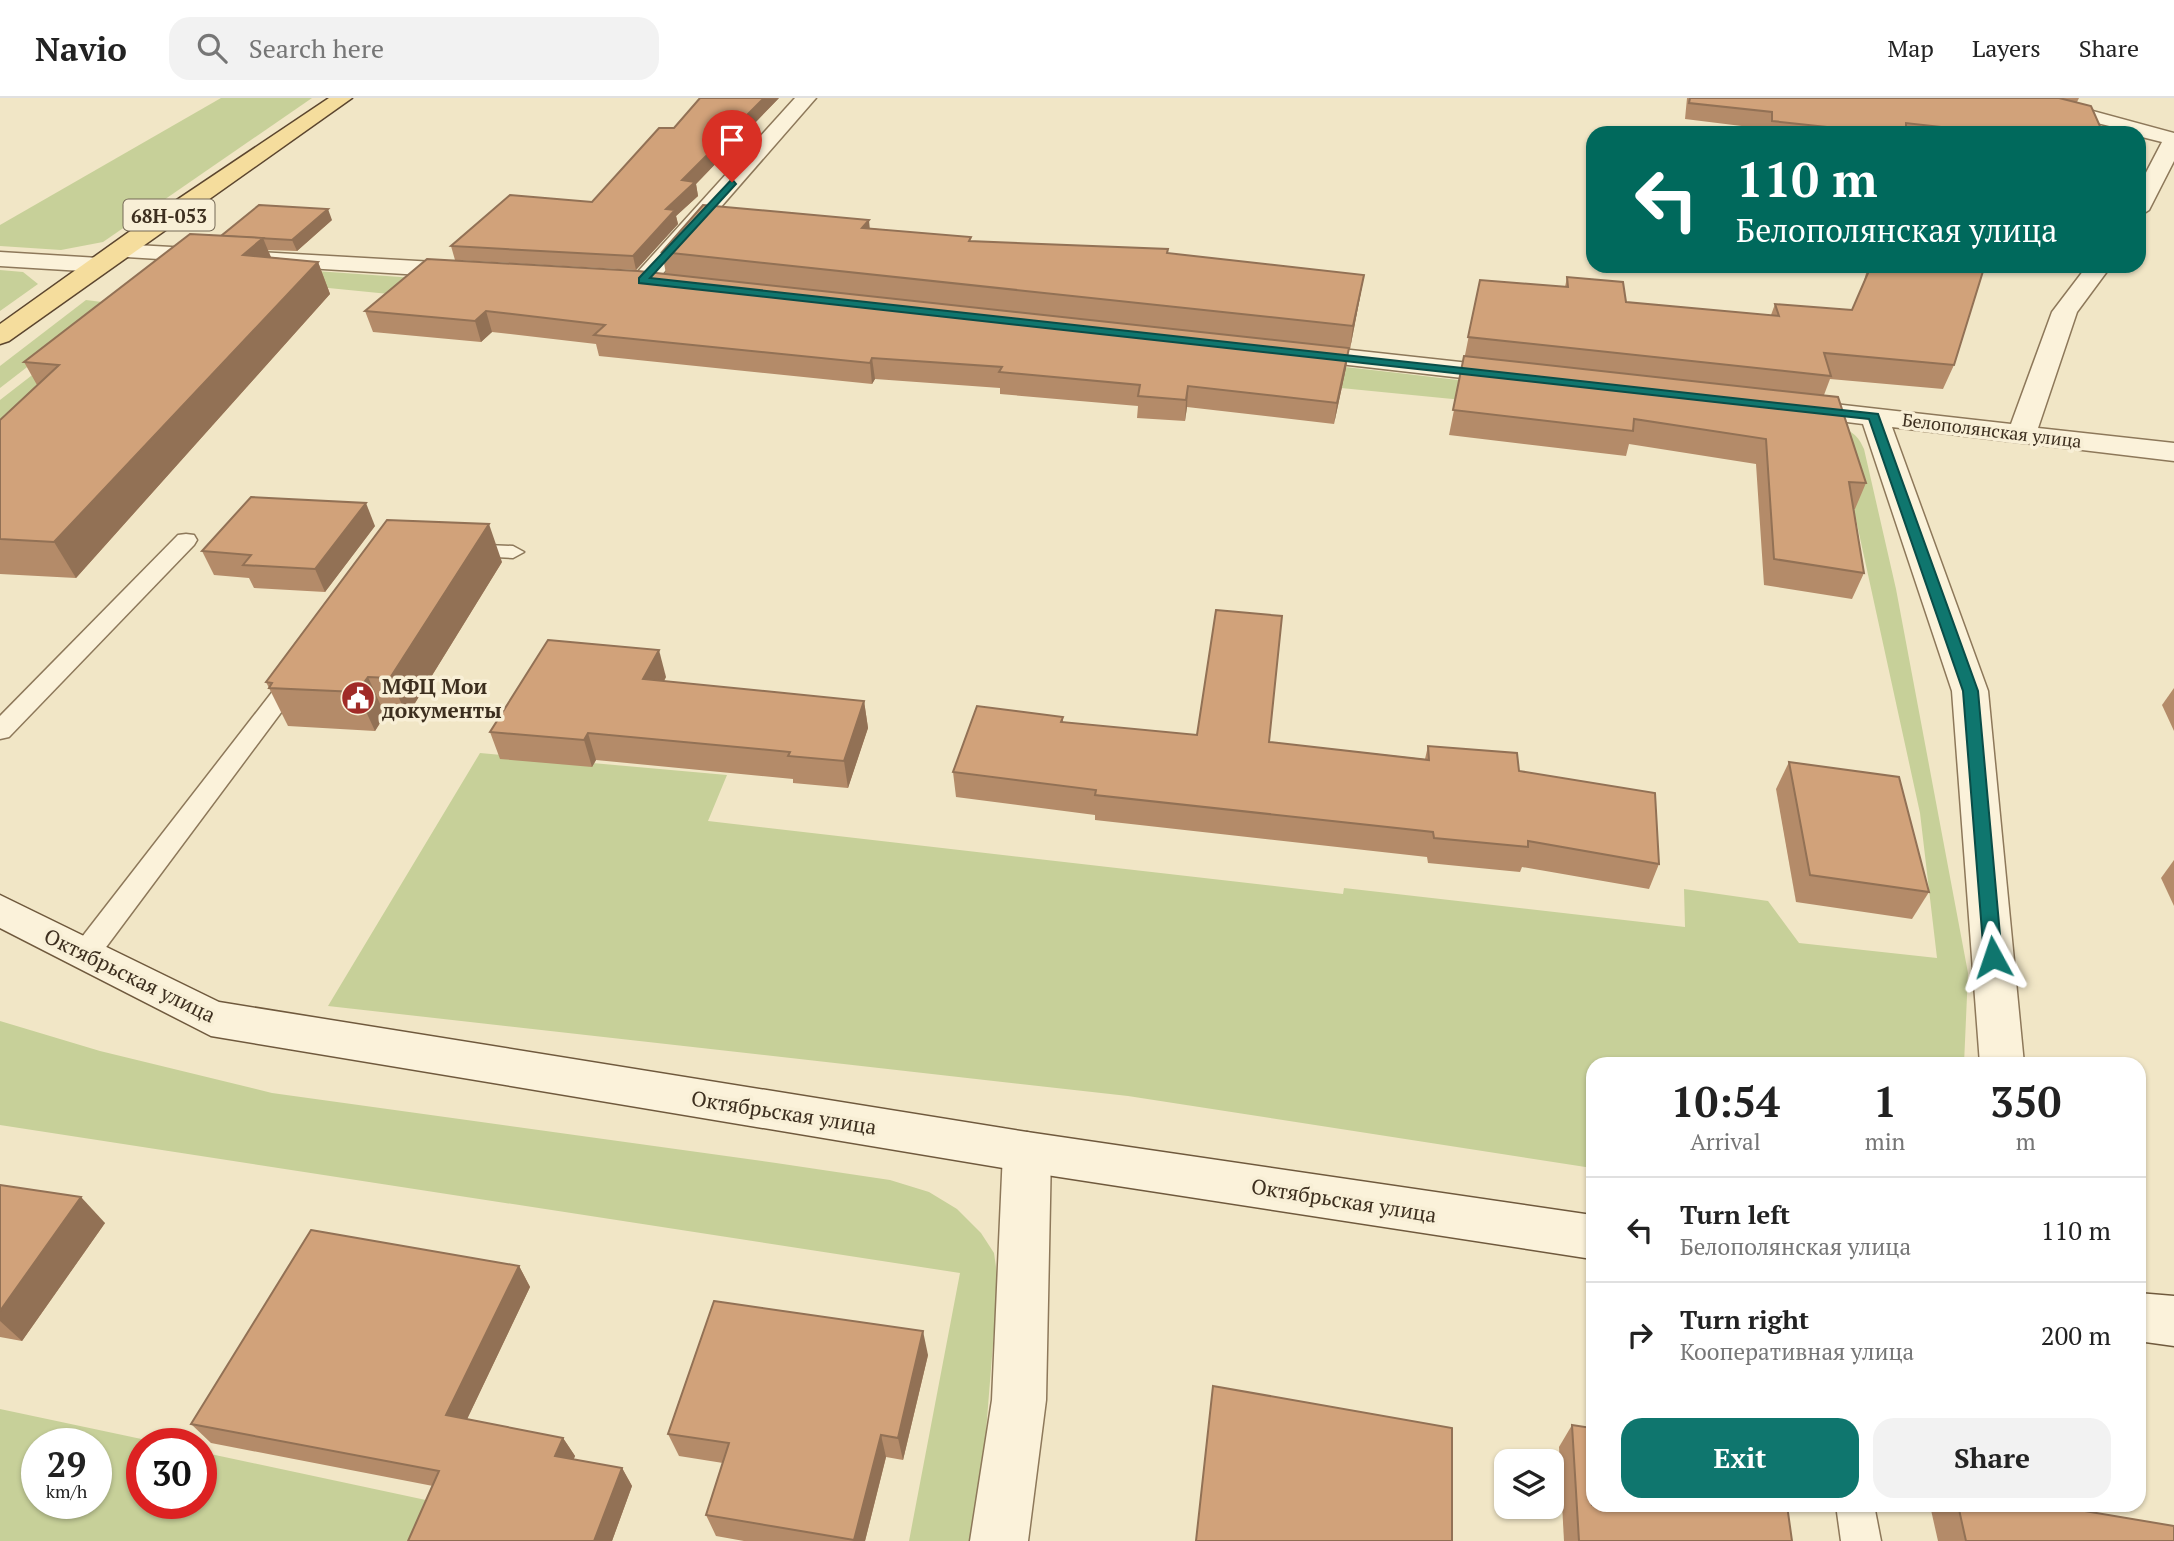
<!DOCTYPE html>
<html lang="en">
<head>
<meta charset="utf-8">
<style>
	body { margin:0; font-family:"PT Serif",serif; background:#f2f2f2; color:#222; height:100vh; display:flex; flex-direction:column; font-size:26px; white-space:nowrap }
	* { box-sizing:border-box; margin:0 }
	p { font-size:23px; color:#767676 }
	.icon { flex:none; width:38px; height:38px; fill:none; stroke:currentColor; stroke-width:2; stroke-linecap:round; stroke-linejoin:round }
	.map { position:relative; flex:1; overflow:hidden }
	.panel { position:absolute; left:1586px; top:959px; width:560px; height:455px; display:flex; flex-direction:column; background:#fff; border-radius:21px; box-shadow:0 2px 5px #0004 }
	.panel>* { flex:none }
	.top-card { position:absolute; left:1586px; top:28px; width:560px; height:147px; border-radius:21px; box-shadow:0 2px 5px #0004; background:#00695c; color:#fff; overflow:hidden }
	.buttons { position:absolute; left:1494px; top:1351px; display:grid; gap:14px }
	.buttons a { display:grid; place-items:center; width:70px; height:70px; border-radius:14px; background:#fff; box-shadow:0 2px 5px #0004; font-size:35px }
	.speed { position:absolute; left:21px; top:1330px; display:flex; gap:14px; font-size:35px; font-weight:700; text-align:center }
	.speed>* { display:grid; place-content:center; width:91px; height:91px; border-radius:50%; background:#fff; box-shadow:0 2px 5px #0004; line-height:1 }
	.speed small { font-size:18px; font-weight:400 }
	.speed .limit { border:10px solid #d22; background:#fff; color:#111 }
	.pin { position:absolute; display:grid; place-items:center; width:60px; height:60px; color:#fff; margin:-72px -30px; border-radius:50% 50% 50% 0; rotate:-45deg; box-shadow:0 0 7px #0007 }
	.pin .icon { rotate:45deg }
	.me { position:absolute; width:77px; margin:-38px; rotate:355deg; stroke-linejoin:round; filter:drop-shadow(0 0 5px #0008) }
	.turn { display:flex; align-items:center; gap:24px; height:147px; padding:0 35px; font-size:32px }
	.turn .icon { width:91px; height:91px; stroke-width:2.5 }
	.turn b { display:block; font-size:49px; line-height:60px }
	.eta { display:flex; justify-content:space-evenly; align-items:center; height:119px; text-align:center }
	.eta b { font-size:42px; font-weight:700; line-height:49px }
	.button { display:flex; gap:14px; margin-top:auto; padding:14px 35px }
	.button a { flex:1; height:80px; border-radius:21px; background:#0f766e; color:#fff; font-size:28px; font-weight:700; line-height:80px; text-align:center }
	.button a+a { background:#f2f2f2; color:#222 }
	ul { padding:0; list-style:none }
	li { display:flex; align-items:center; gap:21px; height:105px; padding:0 35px; border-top:2px solid #e0e0e0 }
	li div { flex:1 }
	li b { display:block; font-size:26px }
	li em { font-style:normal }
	header { display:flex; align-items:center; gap:42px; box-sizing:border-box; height:98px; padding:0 35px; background:#fff; border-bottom:2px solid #e0e0e0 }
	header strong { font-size:33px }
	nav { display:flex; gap:38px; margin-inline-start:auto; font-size:24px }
	.search { width:490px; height:63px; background:#f2f2f2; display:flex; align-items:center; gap:18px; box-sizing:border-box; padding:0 24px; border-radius:21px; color:#767676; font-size:26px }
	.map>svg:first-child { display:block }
</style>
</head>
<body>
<header>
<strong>Navio</strong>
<div class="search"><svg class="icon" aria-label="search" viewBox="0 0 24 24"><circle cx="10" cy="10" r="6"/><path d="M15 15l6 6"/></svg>Search here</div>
<nav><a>Map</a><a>Layers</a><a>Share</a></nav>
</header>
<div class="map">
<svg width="2174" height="1443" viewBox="0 0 2174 1443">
	<rect width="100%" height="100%" fill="#f1e6c6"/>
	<g fill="#c7d099" fill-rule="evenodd">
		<polygon points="221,0 312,0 103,144 61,152 0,148 0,127"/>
		<path d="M270,170c524,34 1047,93 1567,158 15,5 21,9 27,23l32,140 72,384 -4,91h-372v104l-464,-72 -800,-90 152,-253 247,22 -19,46 635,73 1,-6 341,39 -1,-38 84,12 31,42 138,15 -17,-145 -82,-376 -1560,-154 -278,145v-28l165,-128z"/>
		<polygon points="0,172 23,174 38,186 0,213"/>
		<polygon points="86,202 110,205 0,290 0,268"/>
		<polygon points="0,923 100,953 272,995 776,1065 890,1082 929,1094 957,1111 981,1135 994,1155 998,1183 985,1346 971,1443 909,1443 960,1175 0,1027"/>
		<path d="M0,1311l165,35h-23v59h59v-51l295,63 -64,26h-432zM37,1346h59v59h-59z"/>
	</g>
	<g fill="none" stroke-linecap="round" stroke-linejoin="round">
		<g stroke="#8d785a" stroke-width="3">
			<g id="lane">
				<polygon points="186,436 194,437 197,442 194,447 9,639 0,641 0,618 178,437"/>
				<polygon points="462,446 513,448 524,454 513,460 454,457 451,452 454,447"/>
				<polygon points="298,568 306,571 310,576 306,581 95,864 85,867 75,864 71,856 75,848 290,571"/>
				<polygon points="1836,1407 1874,1407 1881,1443 1841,1443"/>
			</g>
		</g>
		<g stroke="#8d785a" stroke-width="3">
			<g id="street">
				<polygon points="795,0 816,0 652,188 634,188 631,183 634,178"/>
				<polygon points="1980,0 2045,0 2174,35 2174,63 2149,112 2138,119 2138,90 2162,44 2138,38 2138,35 2040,11 1990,6"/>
				<polygon points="118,146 470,166 479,168 482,173 479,178 470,180 110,158 106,153 110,148"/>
				<polygon points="0,154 99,160 107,162 111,167 107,172 99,174 0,168"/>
				<polygon points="2087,168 2111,168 2077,214 2038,330 2174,345 2174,363 1892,329 1988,593 2024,966 1980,966 1952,593 1863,326 1790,317 1780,315 1776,309 1780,303 1790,301 2011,326 2052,214"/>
				<polygon points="1296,246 1515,270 1524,272 1528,278 1524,284 1515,286 1287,260 1283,254 1287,248"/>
				<polygon points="1027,1034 1044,1040 1051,1054 1046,1302 1028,1443 970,1443 992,1302 1003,1054 1010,1040"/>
			</g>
		</g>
		<g stroke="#6f593d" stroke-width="3">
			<g id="secondary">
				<polygon points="0,797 219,904 1027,1034 1592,1117 1592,1161 1027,1074 211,938 0,830"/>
				<polygon points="2138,1195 2174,1198 2174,1248 2138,1243"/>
			</g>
		</g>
		<g stroke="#5b452e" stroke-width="3">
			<polygon id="primary" points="329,0 352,0 9,243 0,246 0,226 129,134"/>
		</g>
		<use href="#lane" fill="#fbf2da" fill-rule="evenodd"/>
		<use href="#street" fill="#fbf2da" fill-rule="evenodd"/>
		<use href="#secondary" fill="#fbf2da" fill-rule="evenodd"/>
		<use href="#primary" fill="#f5dd9d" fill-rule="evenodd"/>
	</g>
	<g fill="#b48b69">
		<polygon points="779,0 696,86 698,98 676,118 678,126 636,172 455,162 451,148 592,104 674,30"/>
		<polygon points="1687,0 2079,0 2077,4 2103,35 1766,35 1766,31 1685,21"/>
		<polygon points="332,122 297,153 268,152 271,159 318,164 330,196 76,480 0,476 0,322 37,287 24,264 221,138"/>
		<polygon points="870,130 971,143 1168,151 1168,155 1364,177 1360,199 1350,251 1348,251 1346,270 1334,326 1187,309 1185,323 1137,320 1138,308 1000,296 1000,290 875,281 872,286 599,258 596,246 492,234 481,244 373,234 365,213 666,176 662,154"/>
		<polygon points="1868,168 1974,168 1954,267 1943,291 1830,281 1824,297 1866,385 1855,411 1854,411 1864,475 1852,501 1764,487 1756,366 1629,346 1626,358 1449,337 1480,182 1565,189 1567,179 1626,204 1771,217 1775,206 1852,212 1862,190"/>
		<polygon points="375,428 325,494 254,490 249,480 214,477 202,453"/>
		<polygon points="502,464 407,618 385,617 375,633 288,628 266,584"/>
		<polygon points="666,579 664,583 864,603 868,630 848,690 793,685 793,681 596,662 592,669 500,661 490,634"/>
		<polygon points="2174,590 2174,633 2162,607"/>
		<polygon points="1063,619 1063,624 1269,644 1425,661 1428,648 1519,673 1659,766 1649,791 1522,769 1520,774 1428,765 1427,759 1095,722 1095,717 956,699 953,674"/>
		<polygon points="1789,664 1929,794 1912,821 1796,804 1776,691"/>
		<polygon points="2174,762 2174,808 2161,780"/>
		<polygon points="0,1087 105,1125 22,1243 0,1239"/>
		<polygon points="519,1168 530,1189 467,1321 563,1340 575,1358 573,1362 622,1370 632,1388 612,1443 408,1443 433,1388 211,1345 191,1326"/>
		<polygon points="928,1257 903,1362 886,1359 865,1443 744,1443 716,1438 706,1417 723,1365 679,1358 668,1336"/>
		<polygon points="1213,1288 1452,1443 1196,1443"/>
		<polygon points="1572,1327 1792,1443 1564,1443 1559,1349"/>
		<polygon points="1936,1407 2049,1407 2174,1443 1938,1443 1931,1412"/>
	</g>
	<g fill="#927155">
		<polygon points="764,0 779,0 696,86 698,98 676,118 678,126 636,172 633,158 666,111 682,82"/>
		<polygon points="328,111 332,122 297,153 292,142"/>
		<polygon points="869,122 871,144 862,130"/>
		<polygon points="263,140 276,172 243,157"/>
		<polygon points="318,164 330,196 76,480 54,444"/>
		<polygon points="1364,177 1360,199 1350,251 1353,228"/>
		<polygon points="486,213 492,234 481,244 475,223"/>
		<polygon points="1349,250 1346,270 1334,326 1337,305"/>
		<polygon points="872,260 875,281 872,286 870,265"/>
		<polygon points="1188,288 1187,309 1185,323 1186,302"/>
		<polygon points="366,405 375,428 325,494 315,471"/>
		<polygon points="489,426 502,464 407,618 390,580"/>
		<polygon points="659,552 666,579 650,608 643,581"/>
		<polygon points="368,579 385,617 375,633 357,594"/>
		<polygon points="864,603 868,630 848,690 844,663"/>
		<polygon points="588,635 596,662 592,669 584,642"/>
		<polygon points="81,1099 105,1125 22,1243 0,1223 0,1213"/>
		<polygon points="519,1168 530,1189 460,1336 446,1317"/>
		<polygon points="923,1233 928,1257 903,1362 898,1340"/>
		<polygon points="881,1337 886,1359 865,1443 854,1443"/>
		<polygon points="563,1340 575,1358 567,1377 555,1358"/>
		<polygon points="622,1370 632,1388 612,1443 594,1443"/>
	</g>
	<g fill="#d1a27a" stroke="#927155" stroke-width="2">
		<polygon points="700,0 764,0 682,82 695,84 666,111 675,112 633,158 451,148 510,97 592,104 659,30 674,30"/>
		<polygon points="1690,0 2059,0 2091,8 2103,35 1995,35 1906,25 1906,35 1883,35 1772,23 1772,14 1689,5"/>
		<polygon points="259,107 328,111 292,142 221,138"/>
		<polygon points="703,107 869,122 862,130 971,139 969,143 1168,151 1167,155 1364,177 1353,228 662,154"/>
		<polygon points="190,136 263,140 243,157 318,164 54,444 0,441 0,322 59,267 24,264"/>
		<polygon points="427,161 638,173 1349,250 1337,305 1188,288 1186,302 1138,298 1140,287 999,274 1002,269 872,260 870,265 594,237 605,227 486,213 475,223 365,213"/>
		<polygon points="1871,168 1974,168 1984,170 1954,267 1824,255 1831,278 1468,239 1480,182 1568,189 1567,179 1623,184 1626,204 1779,218 1775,206 1852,212"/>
		<polygon points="1464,258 1838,299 1866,385 1849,384 1864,475 1774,461 1766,341 1634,321 1633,333 1453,312"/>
		<polygon points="251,399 366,405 315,471 243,467 251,457 202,453"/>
		<polygon points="387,422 489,426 390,580 368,579 357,594 269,590 272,585 266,584"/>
		<polygon points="1216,512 1282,518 1269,644 1429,662 1428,648 1517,655 1519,673 1655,695 1659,766 1528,743 1528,749 1434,740 1433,734 1095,697 1096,692 953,674 977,608 1063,619 1061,624 1197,637"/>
		<polygon points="548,542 659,552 643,581 864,603 844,663 788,658 790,654 588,635 584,642 490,634"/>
		<polygon points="1789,664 1899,679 1929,794 1810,777"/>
		<polygon points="0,1087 81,1099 0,1213"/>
		<polygon points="311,1132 519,1168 446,1317 563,1340 555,1358 622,1370 594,1443 408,1443 439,1373 191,1326"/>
		<polygon points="714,1203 923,1233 898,1340 881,1337 854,1442 706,1417 729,1345 668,1336"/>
		<polygon points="1213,1288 1452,1330 1452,1443 1196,1443"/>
		<polygon points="1572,1327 1592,1330 1592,1407 1787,1407 1792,1443 1579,1443"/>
		<polygon points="1958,1407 2049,1407 2174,1428 2174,1443 1966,1443"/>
	</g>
	<polygon fill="#0f766e" stroke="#0a4d48" stroke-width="2" points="732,81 736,86 650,180 1878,316 1978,593 2002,859 1999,864 1993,866 1984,859 1963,593 1869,321 639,185 639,180"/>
	<defs>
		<g id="civic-disc" transform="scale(1.75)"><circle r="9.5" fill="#a02b27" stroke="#f8efd6"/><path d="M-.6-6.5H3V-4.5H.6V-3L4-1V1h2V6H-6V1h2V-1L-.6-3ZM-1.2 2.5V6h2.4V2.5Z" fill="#fff"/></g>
	</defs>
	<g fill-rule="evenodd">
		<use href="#civic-disc" x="358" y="600"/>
	</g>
	<g text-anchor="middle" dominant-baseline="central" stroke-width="7" stroke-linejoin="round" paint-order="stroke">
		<g font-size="18" fill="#3d2f1f" stroke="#f8efd6">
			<text transform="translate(1992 332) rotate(7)">Белополянская улица</text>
		</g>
		<rect fill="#f8efd6" stroke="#756956" stroke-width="2" x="123.5" y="101.5" width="91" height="31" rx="5"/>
		<g font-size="19" font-weight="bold" fill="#3d2f1f">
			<text x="169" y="117">68Н-053</text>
		</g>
		<g font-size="21" font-weight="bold" fill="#3d2f1f" stroke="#f8efd6" text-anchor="start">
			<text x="382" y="588">МФЦ Мои<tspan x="382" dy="24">документы</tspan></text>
		</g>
		<g font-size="21" fill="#3d2f1f" stroke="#f8efd6">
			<text transform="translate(130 877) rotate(26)">Октябрьская улица</text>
			<text transform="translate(784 1014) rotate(9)">Октябрьская улица</text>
			<text transform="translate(1344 1102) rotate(9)">Октябрьская улица</text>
		</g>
	</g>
</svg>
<div class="buttons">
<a><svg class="icon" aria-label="layers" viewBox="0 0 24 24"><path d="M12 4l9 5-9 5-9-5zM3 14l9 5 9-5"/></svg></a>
</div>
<div class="speed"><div>29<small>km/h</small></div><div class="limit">30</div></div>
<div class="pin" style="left:732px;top:84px;background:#d93025"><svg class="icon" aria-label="arrive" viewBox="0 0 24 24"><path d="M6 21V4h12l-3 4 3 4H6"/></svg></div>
<svg class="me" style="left:1993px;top:859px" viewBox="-20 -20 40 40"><path d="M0-17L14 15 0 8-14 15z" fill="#0f766e" stroke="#fff" stroke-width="4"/></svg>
<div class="top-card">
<div class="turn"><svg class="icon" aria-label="left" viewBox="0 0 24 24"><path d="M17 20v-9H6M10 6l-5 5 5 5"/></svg><div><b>110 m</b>Белополянская улица</div></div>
</div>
<section class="panel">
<div class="eta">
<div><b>10:54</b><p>Arrival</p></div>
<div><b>1</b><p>min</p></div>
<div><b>350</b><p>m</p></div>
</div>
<ul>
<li><svg class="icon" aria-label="left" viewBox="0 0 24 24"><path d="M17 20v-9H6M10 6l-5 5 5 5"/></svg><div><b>Turn left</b><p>Белополянская улица</p></div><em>110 m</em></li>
<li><svg class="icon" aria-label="right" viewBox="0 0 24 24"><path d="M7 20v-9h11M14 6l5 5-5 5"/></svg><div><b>Turn right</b><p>Кооперативная улица</p></div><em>200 m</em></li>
</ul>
<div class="button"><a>Exit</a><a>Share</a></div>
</section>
</div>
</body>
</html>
